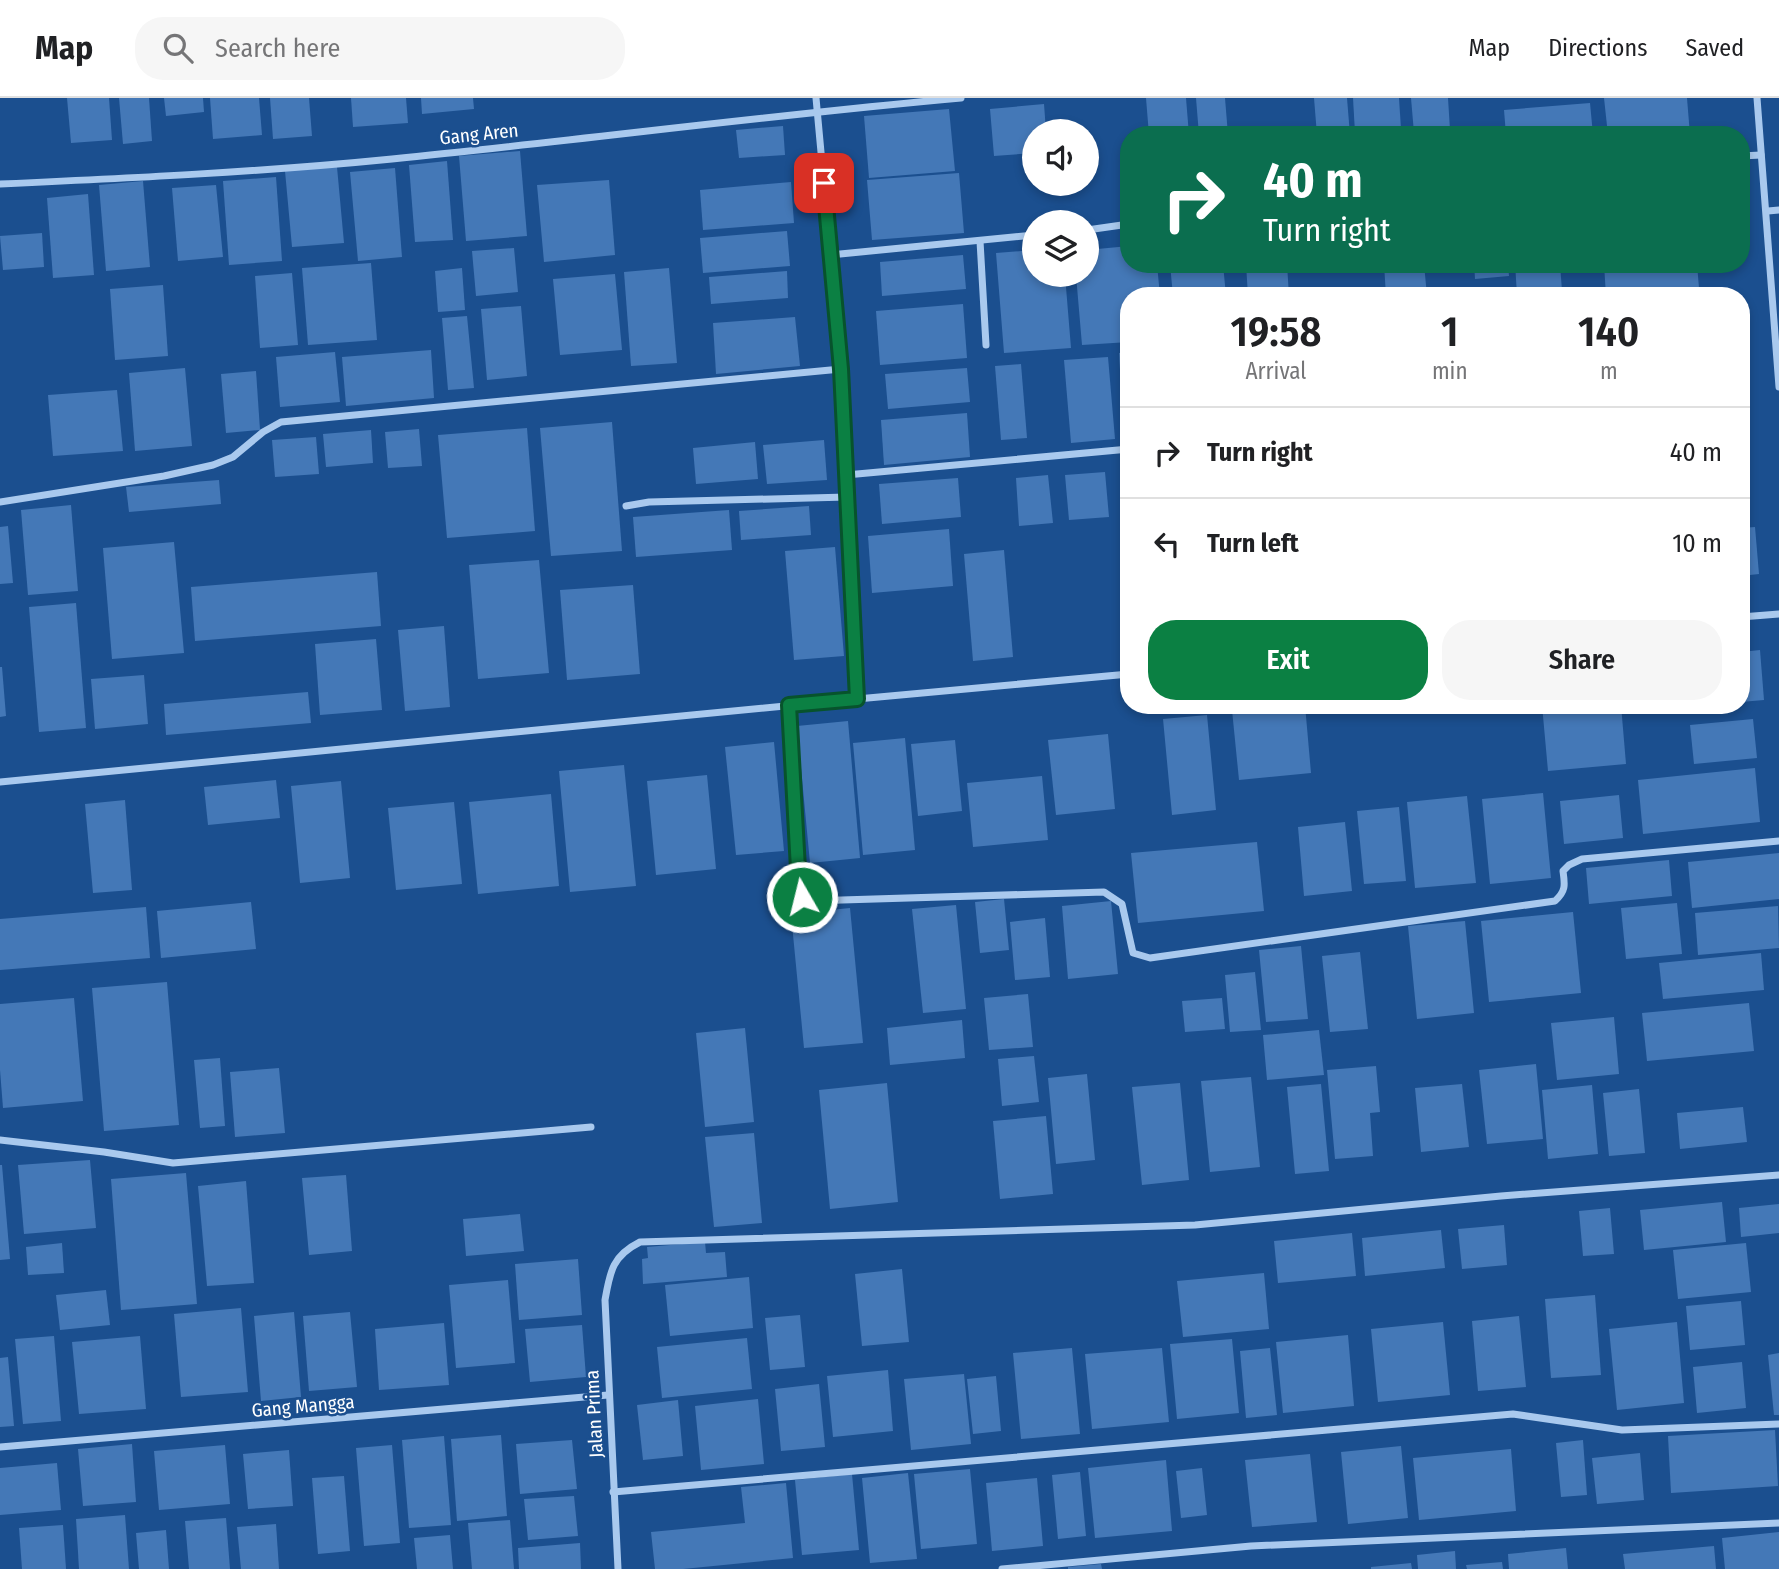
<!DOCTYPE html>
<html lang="en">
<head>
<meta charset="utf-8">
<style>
	body { margin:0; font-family:"Fira Sans Condensed",sans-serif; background:#f6f6f6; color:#202124; height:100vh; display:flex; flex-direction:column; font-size:26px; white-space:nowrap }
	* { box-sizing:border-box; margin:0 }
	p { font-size:23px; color:#757577 }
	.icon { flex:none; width:38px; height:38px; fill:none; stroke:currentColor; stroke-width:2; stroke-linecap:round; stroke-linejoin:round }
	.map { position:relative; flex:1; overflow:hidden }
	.panel { position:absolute; left:1120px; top:189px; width:630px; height:427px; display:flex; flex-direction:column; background:#fff; border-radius:28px; box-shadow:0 4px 10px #0003 }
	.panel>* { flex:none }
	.top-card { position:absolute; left:1120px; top:28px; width:630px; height:147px; border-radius:28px; box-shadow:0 4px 10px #0003; background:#0b6e4f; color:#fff; overflow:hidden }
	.controls { position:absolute; left:1022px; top:21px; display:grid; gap:14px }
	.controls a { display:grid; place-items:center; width:77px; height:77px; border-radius:50%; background:#fff; box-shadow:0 4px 10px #0003; font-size:35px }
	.pin { position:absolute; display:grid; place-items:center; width:60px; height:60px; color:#fff; margin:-30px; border-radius:14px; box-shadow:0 4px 10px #0006 }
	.me { position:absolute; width:77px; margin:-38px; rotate:352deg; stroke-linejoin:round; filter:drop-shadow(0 0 5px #0008) }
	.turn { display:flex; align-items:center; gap:24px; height:147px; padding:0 28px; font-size:32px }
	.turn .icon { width:91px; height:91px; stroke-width:2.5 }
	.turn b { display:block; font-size:49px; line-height:60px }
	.eta { display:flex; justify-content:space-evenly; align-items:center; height:119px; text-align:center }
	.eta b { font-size:42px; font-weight:600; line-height:49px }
	.cta { display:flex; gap:14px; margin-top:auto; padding:14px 28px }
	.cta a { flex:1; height:80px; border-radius:28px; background:#0b8043; color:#fff; font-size:28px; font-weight:600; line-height:80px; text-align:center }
	.cta a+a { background:#f6f6f6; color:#202124 }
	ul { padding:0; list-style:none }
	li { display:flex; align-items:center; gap:21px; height:91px; padding:0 28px; border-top:2px solid #e0e0e0 }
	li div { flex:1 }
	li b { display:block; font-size:26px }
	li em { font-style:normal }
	header { display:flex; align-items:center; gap:42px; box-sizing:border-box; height:98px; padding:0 35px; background:#fff; border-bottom:2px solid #e0e0e0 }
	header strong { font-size:33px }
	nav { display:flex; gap:38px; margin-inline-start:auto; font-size:24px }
	.search { width:490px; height:63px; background:#f6f6f6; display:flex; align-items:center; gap:18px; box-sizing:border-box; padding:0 24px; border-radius:28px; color:#757577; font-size:26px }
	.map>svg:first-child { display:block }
</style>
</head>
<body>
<header>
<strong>Map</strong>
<div class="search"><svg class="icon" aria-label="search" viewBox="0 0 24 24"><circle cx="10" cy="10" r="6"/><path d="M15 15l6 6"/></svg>Search here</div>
<nav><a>Map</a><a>Directions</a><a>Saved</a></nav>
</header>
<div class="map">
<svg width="1779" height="1471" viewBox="0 0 1779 1471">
	<rect width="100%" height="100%" fill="#1b4f8f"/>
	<g fill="#4478b7">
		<polygon points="67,0 109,0 112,42 71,45"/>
		<polygon points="119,0 149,0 152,43 123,46"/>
		<polygon points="164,0 203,0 204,14 166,18"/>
		<polygon points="210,0 259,0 262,37 213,41"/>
		<polygon points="270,0 309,0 312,38 273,41"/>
		<polygon points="351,0 406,0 408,25 353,29"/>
		<polygon points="421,0 473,0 474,11 422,16"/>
		<polygon points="1146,0 1186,0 1189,37 1149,37"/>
		<polygon points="1196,0 1225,0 1228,37 1199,37"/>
		<polygon points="1314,0 1347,0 1350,37 1317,37"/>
		<polygon points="1353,0 1399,0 1401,31 1355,35"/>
		<polygon points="1411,0 1448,0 1450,32 1414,35"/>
		<polygon points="1604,0 1687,0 1690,37 1608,37"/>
		<polygon points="1590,5 1593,37 1506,37 1504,12"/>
		<polygon points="1044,6 1046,33 1034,33 1034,55 994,58 990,11"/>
		<polygon points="949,11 955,73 869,80 864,18"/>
		<polygon points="783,28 785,57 739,60 736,32"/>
		<polygon points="520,53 527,138 466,143 459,58"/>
		<polygon points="447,63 453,142 415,144 409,67"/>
		<polygon points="337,69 344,145 292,149 285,73"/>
		<polygon points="395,70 402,159 358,163 350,74"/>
		<polygon points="959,75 964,135 872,142 867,82"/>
		<polygon points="276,79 282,163 229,167 223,83"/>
		<polygon points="609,82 615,157 544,164 537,87"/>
		<polygon points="143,83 150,169 106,173 99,87"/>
		<polygon points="791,84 794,125 703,132 700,92"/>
		<polygon points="216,87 223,159 178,163 172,90"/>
		<polygon points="88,96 94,177 53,180 47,100"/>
		<polygon points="787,133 790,168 703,175 700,140"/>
		<polygon points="42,135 44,169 3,172 0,138"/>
		<polygon points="1129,148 1129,166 1157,166 1160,198 1129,198 1129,244 1082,247 1076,177 1087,177 1087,152"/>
		<polygon points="514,150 518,194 476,198 472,153"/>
		<polygon points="1034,152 1034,177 1065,177 1071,250 1004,255 996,155"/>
		<polygon points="963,157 966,191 882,198 880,164"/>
		<polygon points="371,165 377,242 308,247 302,170"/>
		<polygon points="1170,166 1223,166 1226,198 1173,198"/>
		<polygon points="1246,166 1287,166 1289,198 1248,198"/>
		<polygon points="1384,166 1424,166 1427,198 1386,198"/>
		<polygon points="1474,166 1508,166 1509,178 1475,181"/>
		<polygon points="1515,166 1560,166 1562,193 1517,196"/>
		<polygon points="1604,166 1697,166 1699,190 1606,198"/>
		<polygon points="462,170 465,212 438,214 435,173"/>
		<polygon points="669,170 677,265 631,268 624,174"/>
		<polygon points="787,173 788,200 711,206 709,179"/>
		<polygon points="292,175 298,247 260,250 255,178"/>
		<polygon points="615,176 622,252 560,257 553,181"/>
		<polygon points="163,187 168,258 115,262 110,191"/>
		<polygon points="963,206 967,260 880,267 876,213"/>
		<polygon points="521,208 527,278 487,282 481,211"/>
		<polygon points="467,218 474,290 448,292 442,220"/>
		<polygon points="795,219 800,268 716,276 713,225"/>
		<polygon points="431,252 434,300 346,308 342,259"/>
		<polygon points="335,254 340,304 280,309 276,259"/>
		<polygon points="1129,254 1129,289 1121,290 1119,255"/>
		<polygon points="1108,259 1115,341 1071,345 1064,262"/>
		<polygon points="1021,266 1027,340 1001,342 995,268"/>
		<polygon points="185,270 192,348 135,353 129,275"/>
		<polygon points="967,270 970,304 888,311 885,276"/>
		<polygon points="256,273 260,332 226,335 221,276"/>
		<polygon points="117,292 123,353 53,358 48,297"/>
		<polygon points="967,315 970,359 884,367 881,322"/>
		<polygon points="612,324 622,453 551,458 540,330"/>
		<polygon points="527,330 535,433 447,440 438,337"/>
		<polygon points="419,331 422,368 388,370 385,334"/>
		<polygon points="371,332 373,365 326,369 323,336"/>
		<polygon points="316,339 319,376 275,379 272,342"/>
		<polygon points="824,342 827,382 767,386 763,347"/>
		<polygon points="755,344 758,381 696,386 693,350"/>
		<polygon points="1105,374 1109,419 1069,422 1065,377"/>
		<polygon points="1048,377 1053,425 1019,428 1016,380"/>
		<polygon points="958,380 961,419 882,426 879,386"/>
		<polygon points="219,382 221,406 129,414 126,389"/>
		<polygon points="71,407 78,493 28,497 21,412"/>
		<polygon points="809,408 811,437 741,442 739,413"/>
		<polygon points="729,412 732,452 636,459 633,419"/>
		<polygon points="8,428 13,485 0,486 0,429"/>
		<polygon points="1755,429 1759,476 1741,478 1741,430"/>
		<polygon points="949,431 953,488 872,495 868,438"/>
		<polygon points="174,444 184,555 112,561 103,450"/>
		<polygon points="835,449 844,558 794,562 785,453"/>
		<polygon points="1004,452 1013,559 973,563 964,456"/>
		<polygon points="539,462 549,575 478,581 469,467"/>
		<polygon points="377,474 381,528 195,543 191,489"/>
		<polygon points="633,487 640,576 567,582 560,492"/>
		<polygon points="76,505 86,630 39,634 29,509"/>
		<polygon points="444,528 450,609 405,613 398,532"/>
		<polygon points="376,541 382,612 320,617 315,546"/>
		<polygon points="1760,552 1764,602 1741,604 1741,554"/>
		<polygon points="0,569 2,569 6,618 0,619"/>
		<polygon points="144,577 148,626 95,631 91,581"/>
		<polygon points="308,594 311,625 166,637 164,606"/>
		<polygon points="1282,607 1305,607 1311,675 1239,682 1232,612"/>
		<polygon points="1542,607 1621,607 1626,666 1548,673"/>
		<polygon points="1643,607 1693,607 1693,609 1643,614"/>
		<polygon points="1207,617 1216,712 1172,717 1163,621"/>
		<polygon points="1753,621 1757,660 1694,666 1690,627"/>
		<polygon points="848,623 860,760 810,765 797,628"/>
		<polygon points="1108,636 1115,711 1056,717 1048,642"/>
		<polygon points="905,640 915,752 863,757 853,645"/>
		<polygon points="955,642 962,713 918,718 911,646"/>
		<polygon points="774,644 784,753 736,757 725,649"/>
		<polygon points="624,667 636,788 570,794 559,673"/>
		<polygon points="1755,670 1760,724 1643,736 1638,682"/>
		<polygon points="707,677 716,771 656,777 647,683"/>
		<polygon points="1042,678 1048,742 973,749 967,685"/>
		<polygon points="276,682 280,720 208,727 204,689"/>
		<polygon points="341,683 350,780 300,785 291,688"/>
		<polygon points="1543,695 1551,780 1490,786 1482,701"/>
		<polygon points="551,696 559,788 478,796 469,704"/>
		<polygon points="1619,697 1623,740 1564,746 1560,703"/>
		<polygon points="1467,698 1476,785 1415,790 1407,704"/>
		<polygon points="125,702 132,792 93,795 85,706"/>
		<polygon points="454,704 462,786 396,792 388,710"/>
		<polygon points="1399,709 1406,783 1364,786 1357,713"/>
		<polygon points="1345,724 1352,793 1304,798 1298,729"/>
		<polygon points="1257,744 1264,813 1138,825 1131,755"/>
		<polygon points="1779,755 1779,801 1692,810 1688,764"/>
		<polygon points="1669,762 1672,798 1589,806 1586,770"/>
		<polygon points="1004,801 1009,852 980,855 975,804"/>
		<polygon points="1111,803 1118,876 1068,881 1062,808"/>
		<polygon points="251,804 256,851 161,860 157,813"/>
		<polygon points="1677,805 1682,856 1626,861 1621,810"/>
		<polygon points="956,807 966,911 923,915 912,811"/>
		<polygon points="1778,808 1779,850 1698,857 1695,815"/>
		<polygon points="146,809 150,860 0,872 0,821"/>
		<polygon points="850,810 863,945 804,950 791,816"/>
		<polygon points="1573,814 1581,895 1489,904 1481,823"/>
		<polygon points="1045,820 1050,879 1015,882 1010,824"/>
		<polygon points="1465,823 1474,915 1417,921 1408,828"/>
		<polygon points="1301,848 1308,921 1266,924 1259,852"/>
		<polygon points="1360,854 1368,931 1330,934 1322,858"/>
		<polygon points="1761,855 1764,892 1663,901 1659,865"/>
		<polygon points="1255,874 1261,932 1230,934 1225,877"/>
		<polygon points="167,884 179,1027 104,1033 92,890"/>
		<polygon points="1028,896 1033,949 989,952 984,900"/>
		<polygon points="74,900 83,1003 3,1010 0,972 0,906"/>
		<polygon points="1222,900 1225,931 1185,934 1182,903"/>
		<polygon points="1749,905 1754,953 1647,963 1642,915"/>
		<polygon points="1614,919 1619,976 1557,982 1551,925"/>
		<polygon points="962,922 965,960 890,967 887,930"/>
		<polygon points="745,930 754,1024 705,1029 696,935"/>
		<polygon points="1319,932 1324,977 1267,982 1263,937"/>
		<polygon points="1034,958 1039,1004 1002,1008 998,961"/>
		<polygon points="220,960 225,1028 200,1030 194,962"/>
		<polygon points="1536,966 1543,1041 1487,1046 1479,972"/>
		<polygon points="1376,968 1380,1014 1370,1015 1373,1058 1335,1061 1327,972"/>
		<polygon points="279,970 285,1035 235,1039 230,974"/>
		<polygon points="1087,976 1095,1062 1056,1066 1048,980"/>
		<polygon points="1251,979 1260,1069 1210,1074 1201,983"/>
		<polygon points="887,985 898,1104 830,1111 819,992"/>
		<polygon points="1180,985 1189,1082 1142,1087 1132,989"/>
		<polygon points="1321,986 1329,1073 1295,1076 1287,989"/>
		<polygon points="1462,986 1469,1049 1421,1054 1415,990"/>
		<polygon points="1592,987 1598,1056 1548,1061 1542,992"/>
		<polygon points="1639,991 1645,1055 1609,1058 1603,995"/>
		<polygon points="1743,1009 1747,1044 1680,1051 1677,1015"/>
		<polygon points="1046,1018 1053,1096 1000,1101 993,1023"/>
		<polygon points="754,1035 762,1125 714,1129 705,1039"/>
		<polygon points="90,1062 96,1130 24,1136 18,1067"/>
		<polygon points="0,1067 2,1067 10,1161 0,1162"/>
		<polygon points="186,1075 197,1206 121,1212 111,1081"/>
		<polygon points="346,1077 352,1153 309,1157 302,1080"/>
		<polygon points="246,1083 254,1185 207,1188 198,1088"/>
		<polygon points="1722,1104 1726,1144 1644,1152 1640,1112"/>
		<polygon points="1779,1106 1779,1135 1741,1139 1739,1110"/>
		<polygon points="1610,1110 1614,1156 1583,1158 1579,1113"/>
		<polygon points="520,1116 524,1153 466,1158 463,1121"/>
		<polygon points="1504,1127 1507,1167 1462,1171 1458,1131"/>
		<polygon points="1441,1132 1445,1170 1365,1178 1362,1140"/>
		<polygon points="1352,1135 1356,1178 1278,1185 1274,1143"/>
		<polygon points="705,1144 706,1155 725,1154 727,1179 643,1186 642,1161 648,1160 647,1149"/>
		<polygon points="62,1145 64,1175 28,1177 26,1149"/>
		<polygon points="1746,1145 1751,1194 1678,1201 1673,1152"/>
		<polygon points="578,1161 582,1217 519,1222 515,1166"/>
		<polygon points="902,1171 909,1244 862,1248 855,1176"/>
		<polygon points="1264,1175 1269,1231 1183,1239 1177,1183"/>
		<polygon points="749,1179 753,1230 670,1238 665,1187"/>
		<polygon points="508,1182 515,1265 456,1270 449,1187"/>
		<polygon points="106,1192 110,1227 60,1232 56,1197"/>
		<polygon points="1595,1197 1601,1277 1551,1280 1545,1201"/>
		<polygon points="1741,1203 1745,1247 1690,1252 1686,1208"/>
		<polygon points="241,1210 248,1294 181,1299 174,1216"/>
		<polygon points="294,1214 301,1299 261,1303 254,1218"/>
		<polygon points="350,1214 357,1289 309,1293 303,1218"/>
		<polygon points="800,1217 805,1269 770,1272 765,1220"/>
		<polygon points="1519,1218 1526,1289 1478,1293 1472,1223"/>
		<polygon points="1443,1224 1450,1297 1378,1304 1371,1231"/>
		<polygon points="1677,1224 1684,1305 1617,1312 1609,1231"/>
		<polygon points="444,1225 449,1287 379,1292 375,1231"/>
		<polygon points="582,1227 586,1279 530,1284 525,1231"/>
		<polygon points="1348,1237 1354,1308 1283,1315 1276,1244"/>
		<polygon points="54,1238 61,1323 23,1326 15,1241"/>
		<polygon points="140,1238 146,1311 79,1316 72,1244"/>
		<polygon points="747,1240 752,1291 662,1300 657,1249"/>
		<polygon points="1232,1241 1239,1315 1177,1321 1170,1246"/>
		<polygon points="1072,1250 1080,1336 1021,1341 1013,1255"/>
		<polygon points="1162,1250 1169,1324 1092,1331 1085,1256"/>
		<polygon points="1270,1250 1277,1317 1246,1320 1240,1253"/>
		<polygon points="1779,1255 1779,1317 1774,1317 1768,1257"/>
		<polygon points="8,1259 14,1328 0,1329 0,1260"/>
		<polygon points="1742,1264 1746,1310 1697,1315 1693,1269"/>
		<polygon points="888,1272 893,1333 833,1339 827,1278"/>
		<polygon points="964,1276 971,1346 911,1352 904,1281"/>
		<polygon points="996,1278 1001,1333 973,1336 967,1281"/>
		<polygon points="819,1286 825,1349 781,1353 775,1291"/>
		<polygon points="758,1301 764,1366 701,1372 695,1308"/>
		<polygon points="678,1302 683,1358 643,1362 637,1307"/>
		<polygon points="1775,1332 1778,1388 1671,1395 1668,1338"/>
		<polygon points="501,1337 507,1418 457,1423 451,1341"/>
		<polygon points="444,1338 451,1427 409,1430 402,1342"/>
		<polygon points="572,1342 577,1391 520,1396 516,1346"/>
		<polygon points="1583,1342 1587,1397 1561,1399 1556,1345"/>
		<polygon points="132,1346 136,1404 83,1408 78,1351"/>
		<polygon points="225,1347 230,1406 159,1412 154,1353"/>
		<polygon points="392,1347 400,1445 364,1448 356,1350"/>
		<polygon points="1401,1348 1408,1420 1348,1426 1341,1354"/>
		<polygon points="1511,1351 1516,1413 1419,1422 1413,1360"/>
		<polygon points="289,1352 293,1408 248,1411 243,1356"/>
		<polygon points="1640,1355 1644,1402 1597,1406 1592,1360"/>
		<polygon points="1310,1356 1317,1424 1252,1429 1245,1362"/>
		<polygon points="1166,1362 1172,1433 1095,1440 1088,1370"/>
		<polygon points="57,1365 61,1412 0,1417 0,1370"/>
		<polygon points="1202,1370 1207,1417 1181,1420 1176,1373"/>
		<polygon points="970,1371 977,1446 921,1451 914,1376"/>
		<polygon points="1080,1374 1086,1438 1058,1441 1052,1377"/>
		<polygon points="908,1375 917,1461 870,1465 862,1380"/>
		<polygon points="852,1376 859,1452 802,1457 795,1382"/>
		<polygon points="344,1378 350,1453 318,1456 312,1380"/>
		<polygon points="1037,1380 1043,1448 992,1453 986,1385"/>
		<polygon points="786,1385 793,1460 683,1471 655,1471 651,1434 745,1425 741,1389"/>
		<polygon points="574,1398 578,1438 528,1442 524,1401"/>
		<polygon points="125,1417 129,1471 79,1471 76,1421"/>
		<polygon points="226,1420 230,1471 189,1471 185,1423"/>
		<polygon points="510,1422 514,1471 472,1471 468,1425"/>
		<polygon points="276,1426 279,1471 241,1471 237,1429"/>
		<polygon points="63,1427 66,1471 22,1471 19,1430"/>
		<polygon points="166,1432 169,1471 139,1471 136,1435"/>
		<polygon points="1779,1434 1779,1471 1725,1471 1722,1440"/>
		<polygon points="450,1437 453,1471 417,1471 414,1440"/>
		<polygon points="580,1445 581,1471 519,1471 518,1450"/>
		<polygon points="1714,1448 1716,1471 1625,1471 1623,1456"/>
		<polygon points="1566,1450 1568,1471 1509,1471 1508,1456"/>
		<polygon points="1455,1453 1456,1471 1418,1471 1417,1457"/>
		<polygon points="1502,1464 1503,1471 1467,1471 1466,1467"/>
		<polygon points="1411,1465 1412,1471 1371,1471 1371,1469"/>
		<polygon points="1101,1466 1102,1471 1068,1471 1068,1469"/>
	</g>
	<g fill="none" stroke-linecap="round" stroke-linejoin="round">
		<g stroke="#a9c9ee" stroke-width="7">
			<polyline points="1757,0 1779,289"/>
			<polyline points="1741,58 1761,57"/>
			<path d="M0,86c131,-6 262,-12 392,-25 190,-19 379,-44 569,-61"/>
			<polyline points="1768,113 1779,112"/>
			<polyline points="1087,132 1129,126"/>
			<polyline points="980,143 986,247"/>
			<polyline points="830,157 1034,137"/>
			<polyline points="846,377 1129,351"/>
			<polyline points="0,404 164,378 213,367 233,359 263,334 281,324 841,271"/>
			<polyline points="626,408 649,404 847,399"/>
			<polyline points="1741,519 1779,516"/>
			<polyline points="857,601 1129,576"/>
			<path d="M789,607l9,182 4,10 7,4 295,-9 18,12 11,49 17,5 405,-57c11,-10 10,-16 8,-30l6,-6 13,-6 197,-18"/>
			<polyline points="0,684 857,601 841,271 816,0"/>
			<polyline points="0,1042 104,1054 173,1065 591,1029"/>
			<polyline points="0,1349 608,1297"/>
			<polyline points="613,1394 1513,1316 1622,1332 1779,1326"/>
			<path d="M618,1471l-13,-269c5,-28 7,-44 35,-58l555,-17 306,-29 278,-21"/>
			<polyline points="1002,1471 1251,1448 1779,1425"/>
		</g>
	</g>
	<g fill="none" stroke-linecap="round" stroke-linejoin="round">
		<g stroke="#07532c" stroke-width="18">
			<polyline id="route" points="802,799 799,789 789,607 857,601 841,271 824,85"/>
		</g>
		<use href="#route" stroke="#0b8043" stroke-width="12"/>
	</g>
	<g text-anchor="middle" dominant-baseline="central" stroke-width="5" stroke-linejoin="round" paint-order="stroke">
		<g font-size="19" fill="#fff" stroke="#1b4f8f">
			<text transform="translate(479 36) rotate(-6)">Gang Aren</text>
			<text transform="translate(303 1308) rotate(-5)">Gang Mangga</text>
			<text transform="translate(594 1316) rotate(-93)">Jalan Prima</text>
		</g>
	</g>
</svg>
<div class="controls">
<a><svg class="icon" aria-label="sound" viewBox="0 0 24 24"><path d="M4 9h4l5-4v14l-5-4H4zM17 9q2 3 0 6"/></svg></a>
<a><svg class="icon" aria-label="layers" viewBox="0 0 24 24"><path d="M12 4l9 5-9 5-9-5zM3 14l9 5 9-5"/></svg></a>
</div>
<div class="pin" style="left:824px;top:85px;background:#d93025"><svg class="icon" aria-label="arrive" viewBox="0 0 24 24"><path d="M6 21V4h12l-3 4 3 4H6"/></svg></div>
<svg class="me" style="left:802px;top:799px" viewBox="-20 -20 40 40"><circle r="17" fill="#0b8043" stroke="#fff" stroke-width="3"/><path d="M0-11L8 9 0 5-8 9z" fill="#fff"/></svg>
<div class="top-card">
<div class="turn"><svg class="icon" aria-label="right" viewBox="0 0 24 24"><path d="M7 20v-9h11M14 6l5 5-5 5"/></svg><div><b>40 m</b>Turn right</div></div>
</div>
<section class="panel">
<div class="eta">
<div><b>19:58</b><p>Arrival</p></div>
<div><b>1</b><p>min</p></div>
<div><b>140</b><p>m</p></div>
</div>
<ul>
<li><svg class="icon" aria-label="right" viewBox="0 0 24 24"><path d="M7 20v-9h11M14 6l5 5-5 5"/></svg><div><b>Turn right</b></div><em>40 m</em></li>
<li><svg class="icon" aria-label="left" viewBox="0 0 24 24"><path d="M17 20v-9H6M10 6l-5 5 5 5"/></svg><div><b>Turn left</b></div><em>10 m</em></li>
</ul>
<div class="cta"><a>Exit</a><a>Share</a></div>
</section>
</div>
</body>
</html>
